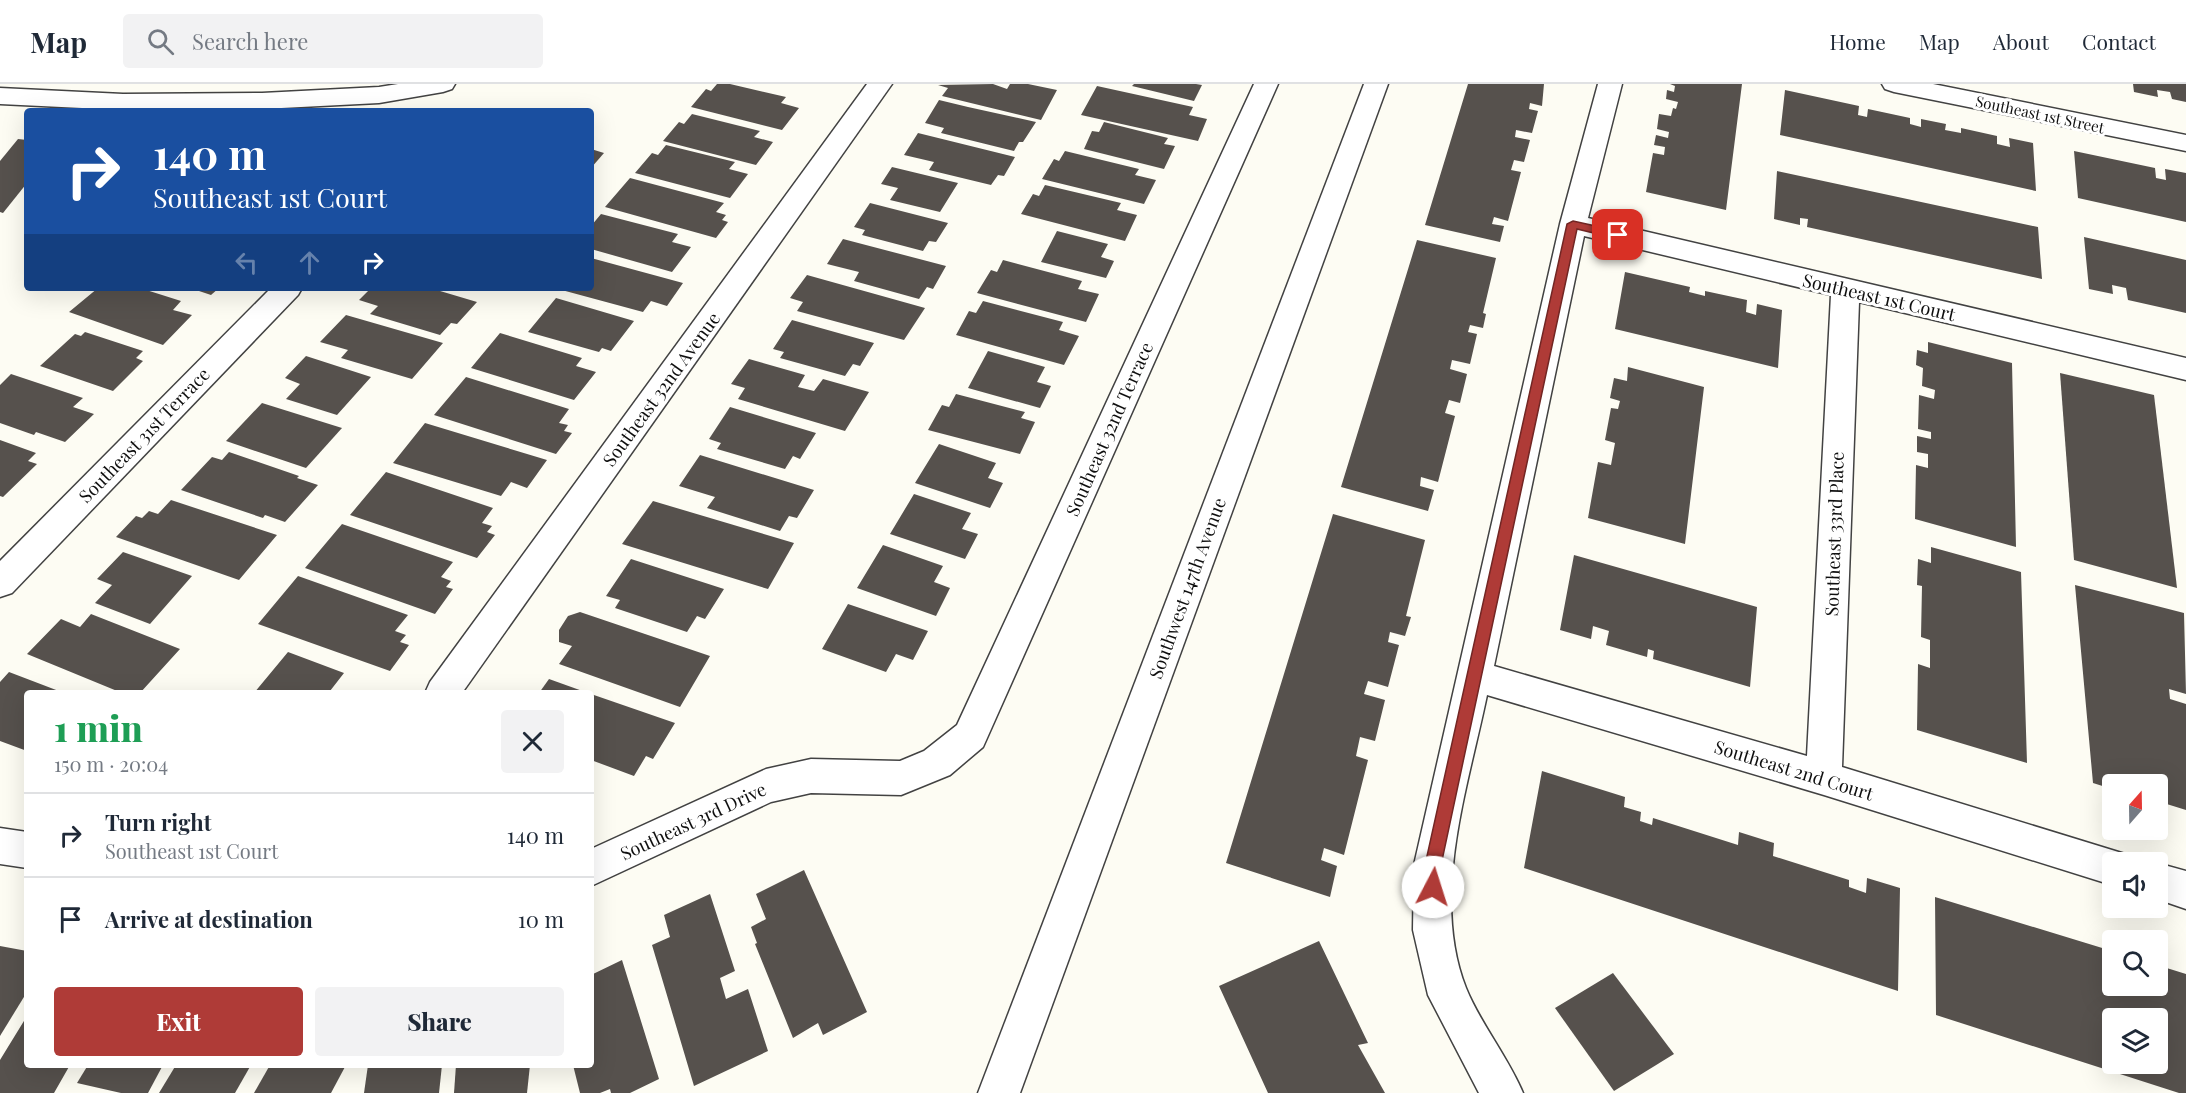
<!DOCTYPE html>
<html lang="en">
<head>
<meta charset="utf-8">
<style>
	body { margin:0; font-family:"Playfair Display",serif; background:#f2f2f3; color:#1f2937; height:100vh; display:flex; flex-direction:column; font-size:22px; white-space:nowrap }
	* { box-sizing:border-box; margin:0 }
	p { font-size:20px; color:#747a83 }
	.icon { flex:none; width:33px; height:33px; fill:none; stroke:currentColor; stroke-width:2; stroke-linecap:round; stroke-linejoin:round }
	.map { position:relative; flex:1; overflow:hidden }
	.sheet { position:absolute; left:24px; top:606px; width:570px; height:378px; display:flex; flex-direction:column; background:#fff; border-radius:6px; box-shadow:0 6px 24px #0002 }
	.sheet>* { flex:none }
	.banner { position:absolute; left:24px; top:24px; width:570px; height:183px; border-radius:6px; box-shadow:0 6px 24px #0002; background:#1a4fa0; color:#fff; overflow:hidden }
	.needle { width:39px; rotate:20deg }
	.fabs { position:absolute; left:2102px; top:690px; display:grid; gap:12px }
	.fabs a { display:grid; place-items:center; width:66px; height:66px; border-radius:6px; background:#fff; box-shadow:0 6px 24px #0002; font-size:30px }
	.pin { position:absolute; display:grid; place-items:center; width:51px; height:51px; color:#fff; margin:-26px; border-radius:12px; box-shadow:0 3px 9px #0006 }
	.me { position:absolute; width:66px; margin:-33px; rotate:5deg; stroke-linejoin:round; filter:drop-shadow(0 0 4px #0008) }
	.turn { display:flex; align-items:center; gap:21px; height:126px; padding:0 30px; font-size:27px }
	.turn .icon { width:78px; height:78px; stroke-width:2.5 }
	.turn b { display:block; font-size:42px; line-height:51px }
	.lanes { display:flex; align-items:center; height:57px; padding:0 30px; background:#0003; justify-content:center; gap:30px; direction:ltr }
	.lanes .off { opacity:.35 }
	.round { display:grid; place-items:center; flex:none; width:63px; height:63px; border-radius:6px; background:#f2f2f3 }
	.headline { display:flex; align-items:center; justify-content:space-between; height:102px; padding:0 30px }
	h1 { font-size:36px; font-weight:800; line-height:45px; color:#1e9e55 }
	.button { display:flex; gap:12px; margin-top:auto; padding:12px 30px }
	.button a { flex:1; height:69px; border-radius:6px; background:#af3b37; color:#fff; font-size:24px; font-weight:800; line-height:69px; text-align:center }
	.button a+a { background:#f2f2f3; color:#1f2937 }
	ul { padding:0; list-style:none }
	li { display:flex; align-items:center; gap:18px; height:84px; padding:0 30px; border-top:2px solid #e0e1e3 }
	li div { flex:1 }
	li b { display:block; font-size:22px }
	li em { font-style:normal }
	header { display:flex; align-items:center; gap:36px; box-sizing:border-box; height:84px; padding:0 30px; background:#fff; border-bottom:2px solid #e0e1e3 }
	header strong { font-size:28px }
	nav { display:flex; gap:33px; margin-inline-start:auto; font-size:21px }
	.search { width:420px; height:54px; background:#f2f2f3; display:flex; align-items:center; gap:15px; box-sizing:border-box; padding:0 21px; border-radius:6px; color:#747a83; font-size:22px }
	.map>svg:first-child { display:block }
</style>
</head>
<body>
<header>
<strong>Map</strong>
<div class="search"><svg class="icon" aria-label="search" viewBox="0 0 24 24"><circle cx="10" cy="10" r="6"/><path d="M15 15l6 6"/></svg>Search here</div>
<nav><a>Home</a><a>Map</a><a>About</a><a>Contact</a></nav>
</header>
<div class="map">
<svg width="2186" height="1009" viewBox="0 0 2186 1009">
	<rect width="100%" height="100%" fill="#fdfcf3"/>
	<g fill="#56514d" fill-rule="evenodd">
		<polygon points="717,0 730,0 786,13 781,19 799,24 782,46 691,23 706,5 711,7"/>
		<polygon points="993,0 1007,5 1010,0 1028,0 1057,6 1041,36 942,12 948,4 938,1"/>
		<polygon points="1134,0 1196,0 1202,1 1194,17 1132,2"/>
		<polygon points="1468,0 1544,0 1542,22 1530,19 1529,25 1538,27 1532,49 1516,46 1515,53 1530,56 1524,78 1514,76 1511,86 1521,88 1508,137 1494,133 1492,140 1504,142 1500,158 1425,141"/>
		<polygon points="1670,0 1742,0 1726,126 1646,108 1653,69 1664,71 1665,63 1654,61 1656,51 1668,54 1669,48 1657,45 1659,30 1671,32 1673,24 1676,25 1678,18 1666,15 1667,6 1674,8 1675,2"/>
		<polygon points="2133,0 2186,0 2186,18 2172,15 2170,8 2157,6 2158,13 2134,8"/>
		<polygon points="1097,2 1193,23 1189,31 1207,35 1198,57 1081,31"/>
		<polygon points="1785,6 1859,22 1858,31 1867,33 1868,25 1910,34 1910,40 1921,43 1921,35 1946,40 1945,46 1961,49 1961,44 1997,52 1997,60 2010,63 2009,54 2033,59 2036,107 1780,51"/>
		<polygon points="939,16 968,23 1036,38 1023,58 1019,58 1014,67 941,49 944,44 925,39"/>
		<polygon points="692,30 760,47 754,53 773,58 756,81 663,57 679,38 684,40"/>
		<polygon points="1104,38 1168,54 1164,60 1175,62 1164,85 1084,65 1092,47 1099,48"/>
		<polygon points="918,49 1015,73 1004,92 998,91 991,101 929,86 934,78 904,71"/>
		<polygon points="18,55 27,56 27,99 3,129 0,128 0,77"/>
		<polygon points="666,61 735,78 729,85 748,90 730,114 635,89 652,69 658,71"/>
		<polygon points="591,65 604,69 591,84"/>
		<polygon points="1065,67 1139,85 1135,91 1156,96 1144,120 1042,95 1054,75 1059,77"/>
		<polygon points="2074,67 2155,84 2156,94 2166,96 2165,85 2186,89 2186,138 2078,114"/>
		<polygon points="892,83 958,99 940,128 890,116 898,104 881,100"/>
		<polygon points="1777,87 2038,143 2042,195 1807,143 1808,135 1800,134 1800,141 1774,135"/>
		<polygon points="630,94 724,119 716,128 726,131 722,136 728,138 716,154 605,123"/>
		<polygon points="1045,101 1121,119 1117,126 1137,131 1125,157 1021,130 1033,110 1039,112"/>
		<polygon points="870,119 948,139 936,158 929,157 923,167 862,151 865,146 854,143"/>
		<polygon points="601,130 678,150 672,158 691,163 672,188 591,165 591,142"/>
		<polygon points="1057,147 1108,160 1101,173 1114,177 1106,194 1041,178"/>
		<polygon points="2084,153 2186,176 2186,229 2128,216 2126,204 2112,201 2113,210 2089,205"/>
		<polygon points="843,155 946,182 933,205 927,203 919,215 854,197 859,188 827,180"/>
		<polygon points="1417,156 1496,174 1483,229 1486,230 1483,244 1470,241 1468,248 1477,250 1470,280 1452,276 1450,285 1467,290 1460,319 1449,316 1445,329 1455,332 1438,398 1421,393 1420,402 1434,406 1428,427 1341,403"/>
		<polygon points="591,174 683,199 667,222 651,217 643,228 558,205 591,204"/>
		<polygon points="1003,176 1082,197 1078,205 1099,210 1086,238 977,209 991,186 997,188"/>
		<polygon points="1625,188 1690,203 1689,208 1705,212 1705,207 1747,216 1746,228 1756,231 1757,220 1782,226 1778,284 1615,245"/>
		<polygon points="807,191 925,224 904,256 797,227 803,218 790,214"/>
		<polygon points="98,204 105,207 107,204 140,204 181,217 173,226 192,231 163,261 69,228"/>
		<polygon points="190,204 219,204 211,211"/>
		<polygon points="371,204 430,204 477,218 457,240 451,239 440,251 370,230 378,222 359,216"/>
		<polygon points="556,214 634,237 611,267 602,264 599,268 528,248"/>
		<polygon points="983,217 1063,238 1059,246 1079,252 1064,281 956,251 969,227 976,229"/>
		<polygon points="346,231 443,259 412,295 341,274 348,266 320,258"/>
		<polygon points="792,236 874,259 860,282 853,280 845,292 780,274 784,268 773,265"/>
		<polygon points="85,248 143,267 136,274 143,277 113,307 40,282 75,250 81,252"/>
		<polygon points="500,249 582,274 576,282 596,288 574,316 471,284"/>
		<polygon points="1928,258 2012,279 2016,463 1915,435 1916,381 1928,384 1928,370 1917,368 1917,352 1931,355 1931,348 1918,345 1919,311 1934,315 1935,306 1922,302 1923,284 1916,281 1917,266 1928,269"/>
		<polygon points="988,267 1045,283 1037,298 1051,302 1040,324 968,304"/>
		<polygon points="306,272 371,293 337,331 286,315 300,300 285,294"/>
		<polygon points="749,275 805,291 798,303 814,307 823,295 869,308 845,347 738,315 745,304 731,300"/>
		<polygon points="1628,283 1704,303 1685,460 1588,434 1598,378 1611,381 1615,359 1605,356 1611,324 1618,325 1620,317 1610,314 1614,294 1627,297"/>
		<polygon points="2060,289 2154,311 2177,504 2074,476"/>
		<polygon points="11,290 83,314 73,323 94,330 65,358 36,348 34,351 0,339 0,301"/>
		<polygon points="466,293 569,325 559,339 568,341 564,347 572,349 556,370 434,331"/>
		<polygon points="956,310 1025,328 1021,334 1035,338 1020,370 928,346 942,321 949,323"/>
		<polygon points="262,319 342,344 306,384 226,357"/>
		<polygon points="730,323 816,349 800,375 793,372 785,385 717,365 721,359 709,355"/>
		<polygon points="425,339 547,376 527,404 511,398 501,412 393,379"/>
		<polygon points="0,356 36,369 28,377 37,380 3,413 0,412"/>
		<polygon points="939,360 996,379 988,394 1003,399 990,424 915,399"/>
		<polygon points="229,368 299,392 297,394 318,401 285,438 265,431 263,434 181,406 212,373 222,376"/>
		<polygon points="700,371 814,406 797,434 789,432 780,447 707,424 715,413 679,402"/>
		<polygon points="386,388 493,424 482,439 492,442 487,448 495,451 477,474 350,431"/>
		<polygon points="914,410 971,429 962,445 978,450 965,475 890,450"/>
		<polygon points="171,416 277,451 239,496 116,453 136,432 142,434 149,427 158,430"/>
		<polygon points="653,417 794,459 768,505 622,460"/>
		<polygon points="1333,430 1425,456 1406,532 1411,533 1405,552 1390,548 1388,558 1399,561 1388,603 1368,597 1364,610 1385,616 1375,657 1360,653 1356,672 1368,676 1344,771 1324,764 1321,776 1337,782 1330,813 1226,779"/>
		<polygon points="342,440 453,478 441,493 451,497 446,503 453,505 435,530 305,484"/>
		<polygon points="883,461 943,482 934,498 950,504 936,532 857,504"/>
		<polygon points="1931,463 2021,488 2027,679 1917,646 1918,580 1930,584 1930,556 1921,553 1922,502 1917,501 1918,475 1931,479"/>
		<polygon points="123,468 192,492 150,540 95,519 112,501 97,495"/>
		<polygon points="1574,471 1757,523 1750,603 1653,575 1654,567 1648,565 1647,573 1606,561 1609,547 1593,542 1591,555 1560,546"/>
		<polygon points="631,475 724,505 705,535 697,532 687,548 615,524 620,516 606,512"/>
		<polygon points="298,492 408,531 395,547 406,551 400,558 409,561 390,587 258,540"/>
		<polygon points="2075,501 2184,529 2186,610 2169,605 2170,615 2186,620 2186,726 2157,717 2157,700 2112,700 2112,705 2093,699"/>
		<polygon points="848,520 928,547 913,576 896,570 886,588 822,565"/>
		<polygon points="580,528 710,572 680,623 559,580 572,562 559,558 559,546 568,532"/>
		<polygon points="91,530 180,565 140,609 122,609 27,570 61,535 80,543"/>
		<polygon points="288,568 344,589 330,607 335,609 254,609"/>
		<polygon points="9,588 64,609 27,609 27,667 0,657 0,598"/>
		<polygon points="549,595 588,609 539,609"/>
		<polygon points="591,610 675,639 653,675 646,672 634,692 591,676"/>
		<polygon points="1542,687 1625,713 1624,723 1641,728 1640,737 1652,741 1653,734 1738,761 1739,748 1774,759 1773,772 1849,796 1849,803 1866,809 1867,794 1900,804 1898,907 1524,784"/>
		<polygon points="804,786 867,928 823,951 818,939 793,954 755,860 757,859 751,843 766,835 756,810"/>
		<polygon points="710,810 735,887 720,894 726,915 748,905 768,967 694,1002 652,861 670,853 664,831"/>
		<path d="M1935,813l177,54v35h45v-21l29,9v119h-7l-243,-78zM2112,934h45v46h-45z"/>
		<polygon points="1319,857 1368,959 1358,961 1385,1009 1268,1009 1219,902"/>
		<polygon points="0,862 27,867 27,908 0,952"/>
		<polygon points="622,876 659,995 630,1009 611,1009 610,1005 600,1009 580,1009 573,981 591,981 591,891"/>
		<polygon points="1613,889 1674,970 1614,1007 1555,924"/>
		<polygon points="27,932 27,981 70,981 54,1009 0,1009 0,976"/>
		<polygon points="88,981 163,981 148,1009 121,1009 77,999"/>
		<polygon points="176,981 251,981 235,1009 159,1009"/>
		<polygon points="270,981 346,981 331,1009 254,1009"/>
		<polygon points="368,981 442,981 439,1009 364,1009"/>
		<polygon points="456,981 530,981 527,1009 454,1009"/>
	</g>
	<g fill="none" stroke-linecap="round" stroke-linejoin="round">
		<g stroke="#424242" stroke-width="3">
			<g id="minor">
				<polygon points="398,0 455,0 452,5 443,8 379,19 262,25 123,26 0,20 0,4 123,10 262,9 379,3"/>
				<polygon points="867,0 892,0 462,609 425,609 430,598"/>
				<polygon points="1254,0 1278,0 983,663 950,691 901,711 811,709 771,718 591,802 591,765 766,685 811,675 900,677 924,667 957,641"/>
				<path d="M1598,0h24l-34,134 598,140v22l-327,-78 -17,465 283,87 4,8h-17v23l-288,-90 -337,-100c-19,92 -57,202 -21,293 14,35 42,69 57,105h-44l-51,-98 -15,-65 1,-65 146,-641zM1584,152l247,59 -24,461 -313,-90z"/>
				<polygon points="1882,0 1933,0 2186,51 2186,67 1894,8 1885,5"/>
				<polygon points="271,204 302,204 298,211 12,509 0,513 0,477"/>
				<polygon points="0,744 27,748 27,784 0,780"/>
				<polygon points="2157,779 2186,787 2186,825 2157,815"/>
			</g>
		</g>
		<g stroke="#424242" stroke-width="3">
			<polygon id="tertiary" points="1364,0 1388,0 1020,1009 978,1009"/>
		</g>
		<use href="#minor" fill="#fff" fill-rule="evenodd"/>
		<use href="#tertiary" fill="#fff" fill-rule="evenodd"/>
	</g>
	<polygon fill="#af3b37" stroke="#722624" stroke-width="1.5" points="1573,137 1618,147 1624,151 1618,155 1577,145 1441,781 1438,808 1433,811 1427,808 1425,803 1425,781 1567,140"/>
	<g text-anchor="middle" dominant-baseline="central" stroke-width="6" stroke-linejoin="round" paint-order="stroke">
		<g font-size="15" fill="#0f0f0f" stroke="#fff">
			<text transform="translate(2040 30) rotate(12)">Southeast 1st Street</text>
		</g>
		<g font-size="18" fill="#0f0f0f" stroke="#fff">
			<text transform="translate(1879 213) rotate(13)">Southeast 1st Court</text>
			<text transform="translate(661 305) rotate(-54)">Southeast 32nd Avenue</text>
			<text transform="translate(1109 345) rotate(-66)">Southeast 32nd Terrace</text>
			<text transform="translate(144 351) rotate(-46)">Southeast 31st Terrace</text>
			<text transform="translate(1834 450) rotate(-88)">Southeast 33rd Place</text>
			<text transform="translate(1187 504) rotate(-70)">Southwest 147th Avenue</text>
			<text transform="translate(1794 686) rotate(17)">Southeast 2nd Court</text>
			<text transform="translate(693 737) rotate(-25)">Southeast 3rd Drive</text>
		</g>
	</g>
</svg>
<div class="fabs">
<a><svg class="needle" viewBox="-14 -14 28 28"><path d="M0-13l5 13h-10z" fill="#e53935"/><path d="M0 13l5-13h-10z" fill="#747a83"/></svg></a>
<a><svg class="icon" aria-label="sound" viewBox="0 0 24 24"><path d="M4 9h4l5-4v14l-5-4H4zM17 9q2 3 0 6"/></svg></a>
<a><svg class="icon" aria-label="search" viewBox="0 0 24 24"><circle cx="10" cy="10" r="6"/><path d="M15 15l6 6"/></svg></a>
<a><svg class="icon" aria-label="layers" viewBox="0 0 24 24"><path d="M12 4l9 5-9 5-9-5zM3 14l9 5 9-5"/></svg></a>
</div>
<div class="pin" style="left:1618px;top:151px;background:#d93025"><svg class="icon" aria-label="arrive" viewBox="0 0 24 24"><path d="M6 21V4h12l-3 4 3 4H6"/></svg></div>
<svg class="me" style="left:1433px;top:803px" viewBox="-20 -20 40 40"><circle r="19" fill="#fff"/><path d="M0-13L10 11 0 6-10 11z" fill="#af3b37"/></svg>
<div class="banner">
<div class="turn"><svg class="icon" aria-label="right" viewBox="0 0 24 24"><path d="M7 20v-9h11M14 6l5 5-5 5"/></svg><div><b>140 m</b>Southeast 1st Court</div></div>
<div class="lanes"><svg class="icon off" aria-label="left" viewBox="0 0 24 24"><path d="M17 20v-9H6M10 6l-5 5 5 5"/></svg><svg class="icon off" aria-label="ahead" viewBox="0 0 24 24"><path d="M12 20V5M6 11l6-6 6 6"/></svg><svg class="icon" aria-label="right" viewBox="0 0 24 24"><path d="M7 20v-9h11M14 6l5 5-5 5"/></svg></div>
</div>
<section class="sheet">
<div class="headline"><div><h1>1 min</h1><p>150 m · 20:04</p></div><a class="round"><svg class="icon" aria-label="close" viewBox="0 0 24 24"><path d="M6 6l12 12M18 6L6 18"/></svg></a></div>
<ul>
<li><svg class="icon" aria-label="right" viewBox="0 0 24 24"><path d="M7 20v-9h11M14 6l5 5-5 5"/></svg><div><b>Turn right</b><p>Southeast 1st Court</p></div><em>140 m</em></li>
<li><svg class="icon" aria-label="arrive" viewBox="0 0 24 24"><path d="M6 21V4h12l-3 4 3 4H6"/></svg><div><b>Arrive at destination</b></div><em>10 m</em></li>
</ul>
<div class="button"><a>Exit</a><a>Share</a></div>
</section>
</div>
</body>
</html>
